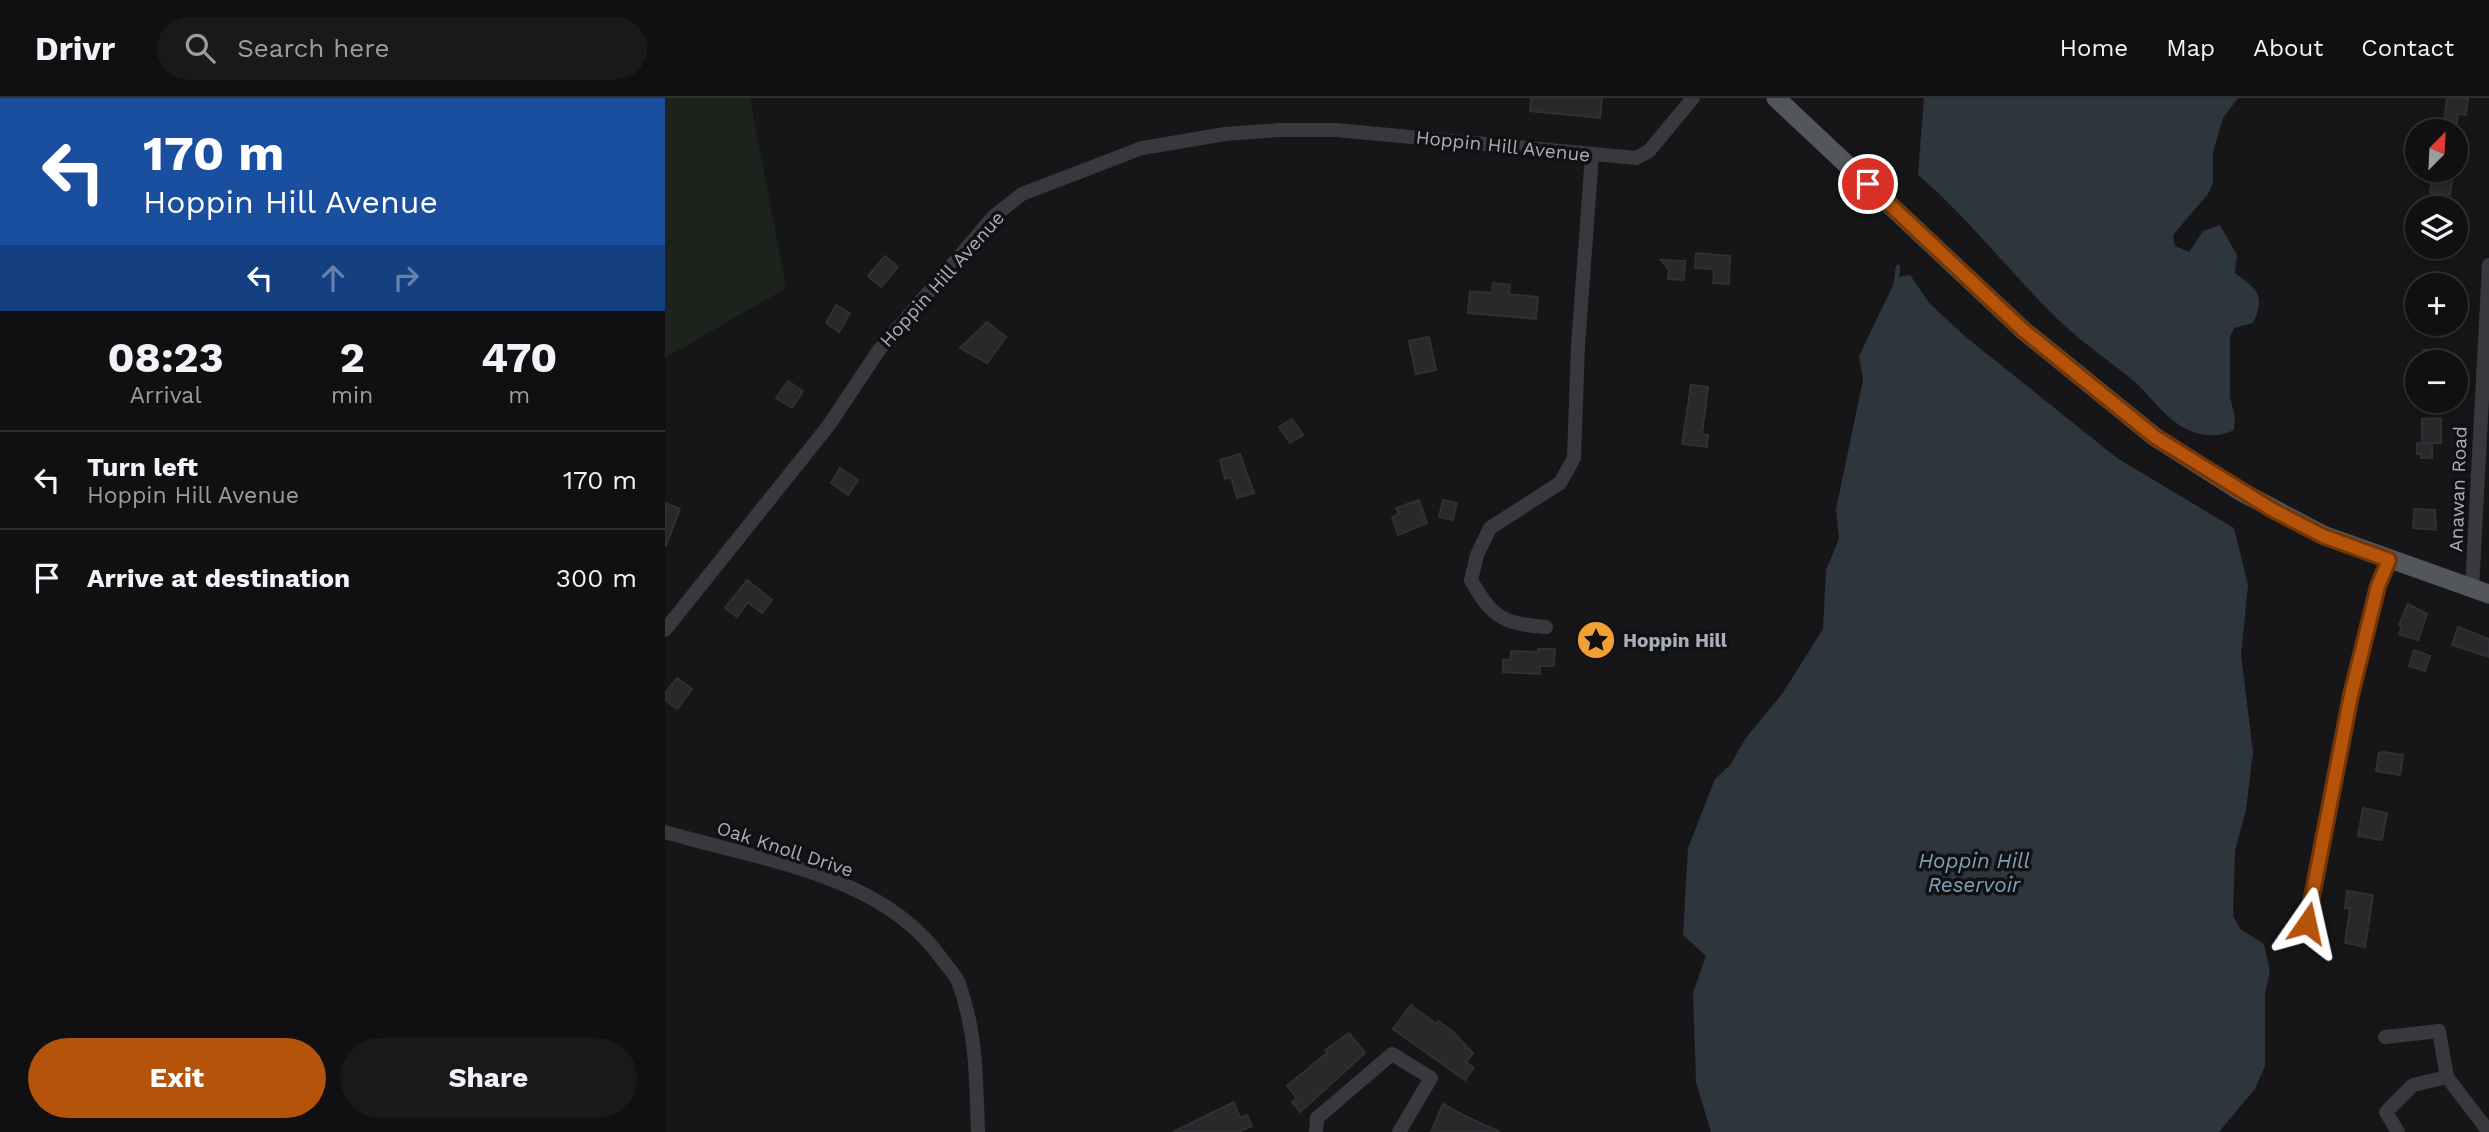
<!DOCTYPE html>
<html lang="en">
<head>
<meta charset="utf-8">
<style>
	body { margin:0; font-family:"Work Sans",sans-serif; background:#19191b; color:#f1f3f6; height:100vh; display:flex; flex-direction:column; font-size:26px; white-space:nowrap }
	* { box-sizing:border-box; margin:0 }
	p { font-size:23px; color:#9c9d9f }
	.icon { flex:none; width:38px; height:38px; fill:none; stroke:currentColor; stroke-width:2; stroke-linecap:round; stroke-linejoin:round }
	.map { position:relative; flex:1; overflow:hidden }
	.panel { display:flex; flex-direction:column; background:#101012; width:665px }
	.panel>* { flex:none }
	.top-card { background:#1a4fa0; color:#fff; overflow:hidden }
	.needle { width:46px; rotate:24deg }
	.controls { position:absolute; left:1740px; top:21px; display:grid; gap:14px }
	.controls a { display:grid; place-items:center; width:63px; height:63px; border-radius:50%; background:#101012; box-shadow:0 4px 10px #0003,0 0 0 2px #303032; font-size:35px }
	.pin { position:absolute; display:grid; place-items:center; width:60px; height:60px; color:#fff; margin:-30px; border:4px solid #fff; border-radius:50%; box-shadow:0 2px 7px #0007 }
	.me { position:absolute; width:77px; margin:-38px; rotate:11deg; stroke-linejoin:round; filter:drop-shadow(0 0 5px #0008) }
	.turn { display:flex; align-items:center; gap:24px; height:147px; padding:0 28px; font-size:32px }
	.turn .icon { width:91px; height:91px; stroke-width:2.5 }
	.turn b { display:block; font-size:49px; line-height:60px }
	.lanes { display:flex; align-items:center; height:66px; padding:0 28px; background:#0003; justify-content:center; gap:35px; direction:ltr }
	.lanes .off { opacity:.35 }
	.eta { display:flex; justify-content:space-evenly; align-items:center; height:119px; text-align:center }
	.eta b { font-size:42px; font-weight:700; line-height:49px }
	.action { display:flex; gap:14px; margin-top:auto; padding:14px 28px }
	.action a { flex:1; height:80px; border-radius:42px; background:#b45309; color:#fff; font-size:28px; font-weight:700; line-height:80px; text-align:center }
	.action a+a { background:#19191b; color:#f1f3f6 }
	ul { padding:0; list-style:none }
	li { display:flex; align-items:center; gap:21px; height:98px; padding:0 28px; border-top:2px solid #303032 }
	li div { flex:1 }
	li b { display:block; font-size:26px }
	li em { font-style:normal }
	header { display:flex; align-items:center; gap:42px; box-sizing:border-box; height:98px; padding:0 35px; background:#101012; border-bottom:2px solid #303032 }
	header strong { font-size:33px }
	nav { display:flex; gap:38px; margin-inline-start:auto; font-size:24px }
	.search { width:490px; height:63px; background:#19191b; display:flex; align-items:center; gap:18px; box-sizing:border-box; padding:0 24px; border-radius:38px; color:#9c9d9f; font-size:26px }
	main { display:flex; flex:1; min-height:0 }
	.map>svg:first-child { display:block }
</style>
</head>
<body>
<header>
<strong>Drivr</strong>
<div class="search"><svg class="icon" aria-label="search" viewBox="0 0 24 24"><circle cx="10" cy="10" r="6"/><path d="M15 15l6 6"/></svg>Search here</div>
<nav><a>Home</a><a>Map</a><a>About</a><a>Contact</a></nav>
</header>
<main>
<section class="panel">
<div class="top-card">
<div class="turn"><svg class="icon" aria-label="left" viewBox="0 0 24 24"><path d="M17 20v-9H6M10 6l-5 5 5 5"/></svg><div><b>170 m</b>Hoppin Hill Avenue</div></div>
<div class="lanes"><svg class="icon" aria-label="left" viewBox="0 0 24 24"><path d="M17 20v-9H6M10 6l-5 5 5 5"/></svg><svg class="icon off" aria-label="ahead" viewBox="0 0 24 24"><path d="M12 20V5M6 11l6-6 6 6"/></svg><svg class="icon off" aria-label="right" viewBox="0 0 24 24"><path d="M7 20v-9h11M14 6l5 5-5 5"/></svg></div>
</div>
<div class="eta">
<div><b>08:23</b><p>Arrival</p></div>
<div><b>2</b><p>min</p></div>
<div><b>470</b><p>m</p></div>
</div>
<ul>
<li><svg class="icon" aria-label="left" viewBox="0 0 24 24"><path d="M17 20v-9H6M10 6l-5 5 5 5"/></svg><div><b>Turn left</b><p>Hoppin Hill Avenue</p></div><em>170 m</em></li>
<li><svg class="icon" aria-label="arrive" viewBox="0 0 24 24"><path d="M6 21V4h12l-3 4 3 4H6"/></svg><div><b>Arrive at destination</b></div><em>300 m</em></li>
</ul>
<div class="action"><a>Exit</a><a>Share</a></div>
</section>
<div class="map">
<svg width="1824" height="1034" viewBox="0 0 1824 1034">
	<rect width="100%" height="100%" fill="#161618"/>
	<polygon fill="#1c231c" points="0,0 85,0 121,190 0,260"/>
	<g fill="#2c363c">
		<path d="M1259,0h314l-15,20 -10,35v30l-5,11 -35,41 2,11 14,6 14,-21 17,-6 17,30 -2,18c22,16 31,22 18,50l-19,5 -4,9v60l5,21 -1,12c-19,10 -42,5 -59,-8 -14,-10 -25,-26 -38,-38 -24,-21 -51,-38 -74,-60 -51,-48 -92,-104 -145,-149z"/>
		<polygon points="1245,177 1265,206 1302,240 1452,360 1569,430 1583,487 1576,557 1588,654 1581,712 1570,753 1568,818 1575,831 1599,846 1605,873 1600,896 1600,968 1590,991 1554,1034 1046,1034 1031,984 1028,895 1041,858 1018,837 1023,750 1050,681 1066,666 1080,641 1117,596 1158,531 1161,472 1174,441 1171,411 1198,282 1194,258 1232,179"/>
	</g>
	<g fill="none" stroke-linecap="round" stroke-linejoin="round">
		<polyline stroke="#2c363c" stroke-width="4.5" points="1231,185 1233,169"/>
	</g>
	<g fill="#29292c" stroke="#303034" stroke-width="2">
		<polygon points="866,0 937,0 935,20 865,13"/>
		<polygon points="1782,0 1803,0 1801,17 1793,16 1791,33 1778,31"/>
		<polygon points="1767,80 1787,82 1785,97 1765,95"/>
		<polygon points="1031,155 1065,158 1064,186 1048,185 1049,171 1030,170"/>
		<polygon points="220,158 233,169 216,189 203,178"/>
		<polygon points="996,162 1020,163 1019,182 1003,181 1004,172"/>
		<polygon points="828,185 845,187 844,196 873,199 871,221 803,215 805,193 827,195"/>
		<polygon points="171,207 185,215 174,234 161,225"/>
		<polygon points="322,224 341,239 322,265 295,250"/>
		<polygon points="764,239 771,272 751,276 744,243"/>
		<rect x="1758" y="252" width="19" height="12"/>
		<polygon points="123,283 138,293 127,310 111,300"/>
		<polygon points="1026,287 1043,289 1037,336 1043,337 1042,349 1017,346"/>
		<polygon points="1776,320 1776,345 1757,345 1757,321"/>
		<polygon points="627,321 638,337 625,345 614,329"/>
		<polygon points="1752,345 1767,346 1767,360 1756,360 1756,356 1752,356"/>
		<polygon points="575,356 589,395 572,400 566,379 560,381 555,362"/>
		<polygon points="175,370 193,382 183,397 166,385"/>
		<polygon points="754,402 762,425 733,437 727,419 734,416 731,410"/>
		<polygon points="778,402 792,405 788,422 774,419"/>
		<polygon points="0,405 15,411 1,448 0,447"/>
		<polygon points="1749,411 1770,412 1771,432 1748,430"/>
		<polygon points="82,482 107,502 97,515 83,504 72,519 60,510"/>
		<polygon points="1743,506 1762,516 1753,542 1734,536 1737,528 1734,527"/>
		<polygon points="1793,529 1824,541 1824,559 1787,547"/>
		<polygon points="873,551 890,551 889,568 875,568 875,576 838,574 838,562 845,562 846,553 873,554"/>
		<polygon points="1749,552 1765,558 1760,573 1744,568"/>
		<polygon points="12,580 27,591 12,611 0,602 0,595"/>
		<polygon points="1718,654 1738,657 1735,677 1711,673 1714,655"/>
		<polygon points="1698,710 1722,715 1717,742 1693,738"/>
		<polygon points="1682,793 1708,797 1700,849 1680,845 1685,810 1680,810"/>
		<polygon points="746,907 771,926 773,923 787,933 808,955 801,964 809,970 800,982 728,931"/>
		<polygon points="684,935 700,955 635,1014 627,1004 632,1000 622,988 663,954 660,952"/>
		<polygon points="569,1004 575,1020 582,1017 587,1028 573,1034 508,1034"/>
		<polygon points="778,1006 802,1019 835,1034 766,1034"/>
	</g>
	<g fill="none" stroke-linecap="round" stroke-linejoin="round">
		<g stroke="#37393d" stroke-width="14">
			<polyline points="1807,491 1824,167"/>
			<path d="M881,529c-42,-3 -54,-9 -75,-47l6,-25 13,-27 70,-45 14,-25 4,-112 14,-191"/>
			<polyline points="0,532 164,327 214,252 329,118 357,96 477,50 560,36 614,32 671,32 971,60 984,53 1028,0"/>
			<path d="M0,734c93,28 216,41 276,126 6,8 15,17 18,26 18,49 17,98 19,148"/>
			<polyline points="1642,825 1686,597 1713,488 1724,462"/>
			<polyline points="1720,939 1774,933 1782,979 1824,1034"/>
			<polyline points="651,1034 652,1020 727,956 766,980 734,1034"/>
			<polyline points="1733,1034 1721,1014 1748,987 1782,979"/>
		</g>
		<polyline stroke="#53565c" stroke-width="19" points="1111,0 1358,232 1490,339 1575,393 1658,437 1824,496"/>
	</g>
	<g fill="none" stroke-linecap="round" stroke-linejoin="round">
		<g stroke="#753606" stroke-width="18">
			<polyline id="route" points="1203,86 1358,232 1490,339 1608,412 1658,438 1724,462 1713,488 1686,597 1642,825"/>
		</g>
		<use href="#route" stroke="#b45309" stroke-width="12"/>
	</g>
	<defs>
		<g id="sight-disc" transform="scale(2.0125)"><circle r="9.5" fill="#f2a034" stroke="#111113"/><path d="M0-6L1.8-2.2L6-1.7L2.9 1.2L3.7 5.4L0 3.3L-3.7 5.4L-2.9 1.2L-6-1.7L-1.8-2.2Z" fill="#111"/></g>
	</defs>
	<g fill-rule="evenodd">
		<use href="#sight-disc" x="931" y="542"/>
	</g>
	<g text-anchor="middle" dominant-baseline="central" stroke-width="7" stroke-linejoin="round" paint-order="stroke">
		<g font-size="19" fill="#a8aeb8" stroke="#111113">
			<text transform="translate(838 48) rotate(6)">Hoppin Hill Avenue</text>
			<text transform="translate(277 181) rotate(-48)">Hoppin Hill Avenue</text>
			<text transform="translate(1793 391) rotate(-88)">Anawan Road</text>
			<text transform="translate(120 751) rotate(18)">Oak Knoll Drive</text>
		</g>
		<g font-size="19" font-weight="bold" fill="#a8aeb8" stroke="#111113" text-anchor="start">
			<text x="958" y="542">Hoppin Hill</text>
		</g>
		<g font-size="21" font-style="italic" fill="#7fa0b3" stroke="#111113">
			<text x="1309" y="762">Hoppin Hill<tspan x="1309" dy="24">Reservoir</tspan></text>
		</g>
	</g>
</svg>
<div class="controls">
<a><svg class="needle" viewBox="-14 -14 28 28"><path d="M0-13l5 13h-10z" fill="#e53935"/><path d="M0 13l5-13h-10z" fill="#9c9d9f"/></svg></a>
<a><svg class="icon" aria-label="layers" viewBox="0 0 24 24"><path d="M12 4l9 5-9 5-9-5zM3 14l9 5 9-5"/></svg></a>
<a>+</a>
<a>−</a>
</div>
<div class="pin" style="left:1203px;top:86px;background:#d93025"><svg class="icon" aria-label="arrive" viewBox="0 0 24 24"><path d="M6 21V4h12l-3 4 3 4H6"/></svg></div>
<svg class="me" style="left:1642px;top:825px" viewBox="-20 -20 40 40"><path d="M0-17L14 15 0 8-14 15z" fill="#b45309" stroke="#fff" stroke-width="4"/></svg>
</div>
</main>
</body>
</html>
